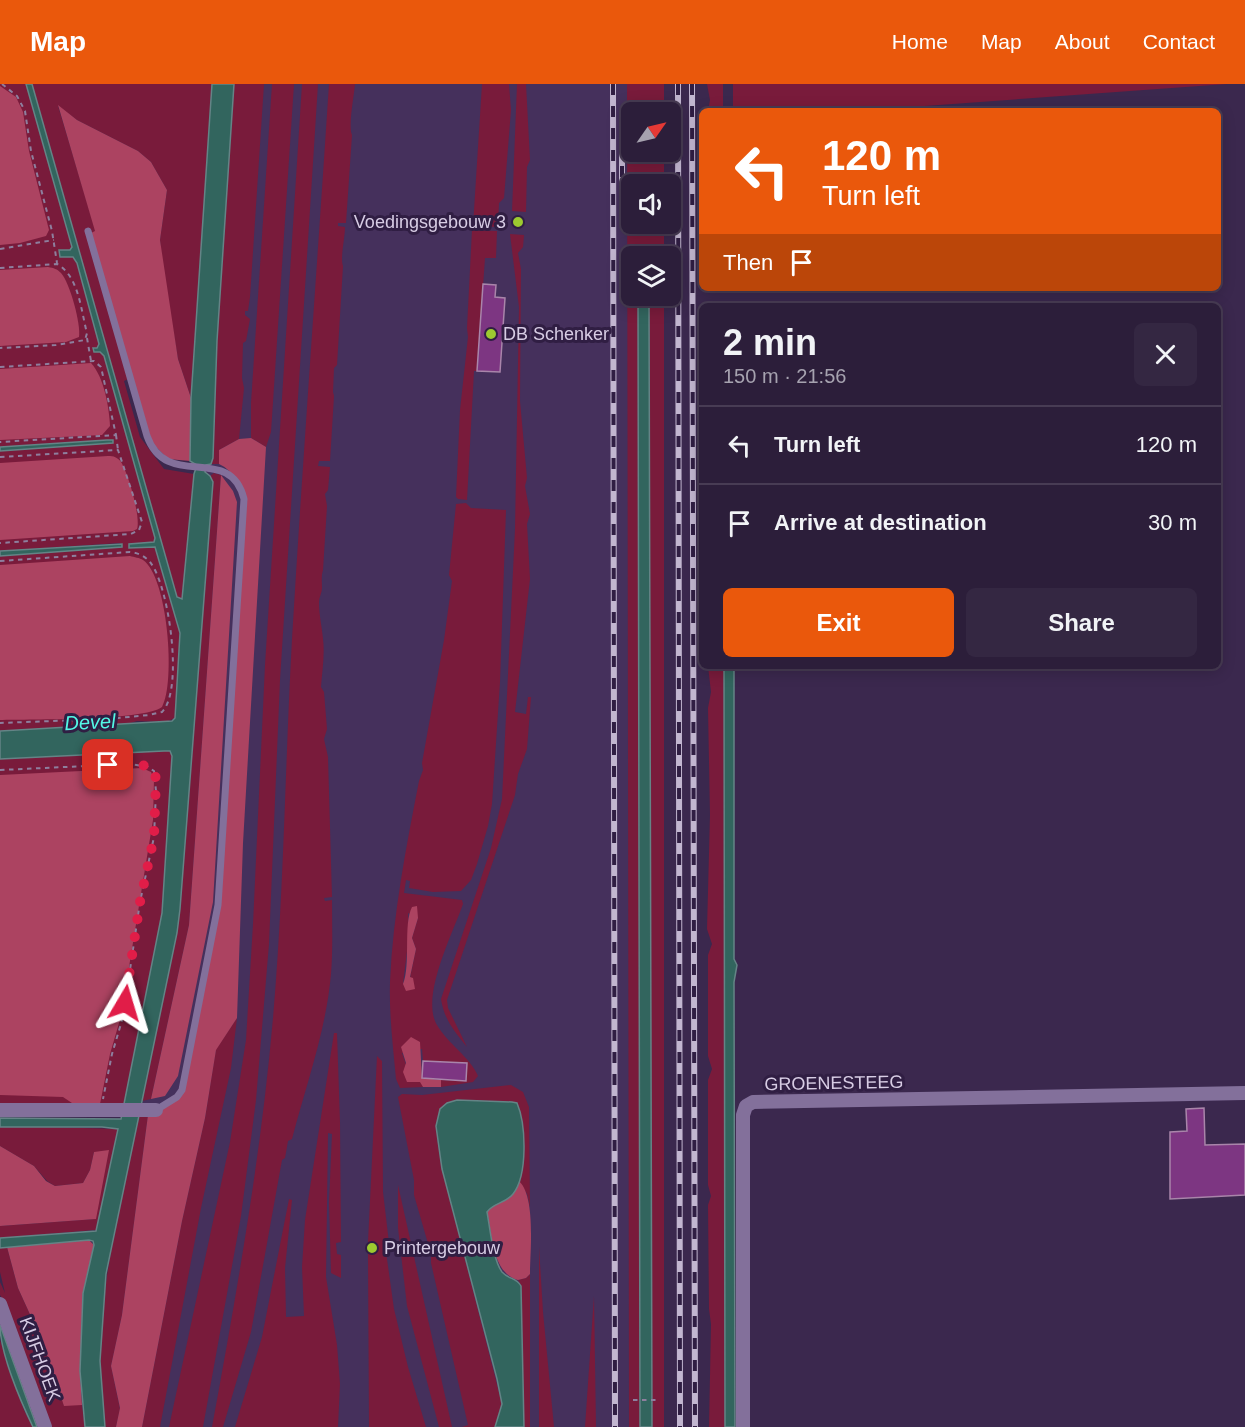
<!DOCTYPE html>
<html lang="en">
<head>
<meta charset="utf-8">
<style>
	body { margin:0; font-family:Arial,sans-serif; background:#342742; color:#f1f3f6; height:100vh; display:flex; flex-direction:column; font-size:22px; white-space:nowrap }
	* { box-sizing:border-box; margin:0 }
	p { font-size:20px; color:#a6a2af }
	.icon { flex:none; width:33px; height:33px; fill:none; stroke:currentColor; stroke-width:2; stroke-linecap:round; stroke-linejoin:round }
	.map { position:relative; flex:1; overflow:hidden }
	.details { position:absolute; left:699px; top:219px; width:522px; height:366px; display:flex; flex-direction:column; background:#2c1e3a; border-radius:9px; box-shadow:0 3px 15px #0003,0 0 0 2px #483c54 }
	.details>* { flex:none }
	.guide { position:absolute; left:699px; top:24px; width:522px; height:183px; border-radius:9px; box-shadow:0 3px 15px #0003,0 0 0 2px #483c54; background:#ea580c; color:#fff; overflow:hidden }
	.needle { width:39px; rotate:56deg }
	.controls { position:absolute; left:621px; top:18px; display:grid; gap:12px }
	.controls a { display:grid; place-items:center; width:60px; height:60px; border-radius:9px; background:#2c1e3a; box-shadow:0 3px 15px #0003,0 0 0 2px #483c54; font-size:30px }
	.pin { position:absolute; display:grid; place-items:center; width:51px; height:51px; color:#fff; margin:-26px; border-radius:12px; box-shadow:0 3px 9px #0006 }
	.me { position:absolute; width:66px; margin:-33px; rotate:7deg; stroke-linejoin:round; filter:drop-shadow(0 0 4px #0008) }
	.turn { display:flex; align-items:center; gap:21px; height:126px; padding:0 24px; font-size:27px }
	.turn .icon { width:78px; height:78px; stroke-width:2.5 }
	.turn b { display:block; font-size:42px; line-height:51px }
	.then { display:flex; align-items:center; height:57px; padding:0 24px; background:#0003; gap:12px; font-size:22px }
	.round { display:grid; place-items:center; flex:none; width:63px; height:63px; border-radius:9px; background:#342742 }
	.head { display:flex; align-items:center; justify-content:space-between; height:102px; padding:0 24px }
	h1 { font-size:36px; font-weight:600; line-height:45px }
	.primary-button { display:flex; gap:12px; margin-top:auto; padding:12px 24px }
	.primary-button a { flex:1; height:69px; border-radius:9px; background:#ea580c; color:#fff; font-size:24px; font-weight:600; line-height:69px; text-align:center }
	.primary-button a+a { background:#342742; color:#f1f3f6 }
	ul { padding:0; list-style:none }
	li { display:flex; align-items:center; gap:18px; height:78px; padding:0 24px; border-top:2px solid #483c54 }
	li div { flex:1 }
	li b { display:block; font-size:22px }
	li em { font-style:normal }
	header { display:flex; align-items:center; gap:36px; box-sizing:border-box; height:84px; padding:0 30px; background:#ea580c; color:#fff }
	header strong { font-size:28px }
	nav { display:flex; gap:33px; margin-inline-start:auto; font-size:21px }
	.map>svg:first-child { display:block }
</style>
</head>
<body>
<header>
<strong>Map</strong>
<nav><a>Home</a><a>Map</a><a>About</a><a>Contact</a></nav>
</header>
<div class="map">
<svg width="1245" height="1343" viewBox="0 0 1245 1343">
	<rect width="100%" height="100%" fill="#3b284e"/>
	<polygon fill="#45305c" points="224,0 644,0 632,28 632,212 651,1343 101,1343 93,1293 168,839"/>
	<g fill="#791b3b" fill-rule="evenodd">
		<polygon points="0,0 26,0 72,163 70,166 65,166 60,173 73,173 77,179 99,260 94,268 100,268 104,272 155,454 155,458 129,463 155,463 180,549 175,634 166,638 137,637 127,640 0,647 0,472 122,463 120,459 0,467"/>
		<polygon points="32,0 212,0 191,314 178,275 163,187 160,156 167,106 151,78 138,67 77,36 58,22 96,148 91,149 128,295 124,297 140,353 164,385 194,390 182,516 177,514"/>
		<polygon points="234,0 264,0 250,213 248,227 245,227 245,231 250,235 246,257 243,259 242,294 244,304 239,355 219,366 219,380 211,380 213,374 217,257"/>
		<polygon points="272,0 294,0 271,348 266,363 251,354 251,319"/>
		<polygon points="302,0 318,0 280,596 269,860 256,1016 241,1132 203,1343 169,1343 230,1058 246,956 253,840 265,581"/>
		<path d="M329,0h26c-1,12 -7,42 -3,51l-6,88h-8v3l7,1c0,11 -5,31 -2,39l-6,99 -3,3 -1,24 1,4 -4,65h-11l-1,5 12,1 -2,23 -3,4 2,12 -4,64c-2,7 -1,11 -1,18 0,5 -3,9 -3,14 0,13 3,25 4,37 2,16 -1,33 -2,48l3,5 3,37 -3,10 4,18 4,140 -8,1 1,3 7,-1c0,24 1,49 -1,74 -5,57 -25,111 -39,165l-4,2 -3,17 -3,2 -31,172 -28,95h-11c25,-136 49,-271 61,-409 11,-126 12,-253 19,-379 11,-185 25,-370 37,-555z"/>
		<polygon points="482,0 509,0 511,26 504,114 499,119 498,143 473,142"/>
		<polygon points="517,0 526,0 530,76 527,83 526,128 512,127"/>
		<polygon points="627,0 664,0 664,28 632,28 632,68 664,68 664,100 632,100 632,140 664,140 664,172 632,172 632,212 664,212 664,1343 629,1343"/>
		<polygon points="707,0 723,0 723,27 708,27 710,16"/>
		<polygon points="733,0 1227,0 856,27 733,27"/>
		<polygon points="472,146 497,147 496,174 485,174 477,287 474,287 467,416 458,415 456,413 460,326 468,253 467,244"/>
		<path d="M510,150l14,1 -1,12 -5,6 3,16 -1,132 7,77 -2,8 5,28 -3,10 3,55 -15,133 11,2 2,-17h3l-4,52 -9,25 -3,21 -68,205 1,8 19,39c-13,-16 -23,-28 -26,-48l50,-151 11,-49 13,-270 4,-222z"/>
		<polygon points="214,389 221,391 189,841 151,1015 142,1017 180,825 213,398 210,392"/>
		<path d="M466,419l5,5 35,2 -6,172 -8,122 -4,22 -11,38 -6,16 -10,11 -28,1 -24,-4 1,-7 -4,-1 -2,13 58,7 1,4c-10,29 -43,93 -26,121 10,18 34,33 41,51l-5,6 -32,5v-7l25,1 1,-17 -44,-3 -1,-12 -20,4 10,29h9l2,5 -23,1 -4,-9c-3,-32 -7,-65 -6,-97 3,-68 16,-134 29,-201l4,-11 -1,-7 22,-123 8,-59 -3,-6 7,-71zM408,829l10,5 -6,20 4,11 -6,29 -7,6 6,-49z"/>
		<polygon points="708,582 724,582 725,1343 709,1343 711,1240 709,1225 708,1121 711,1112 708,1101 708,996 712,985 708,972 708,871 712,860 707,845 710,731 708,624 711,608"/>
		<polygon points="164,667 170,667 172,672 162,829 124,1022 0,1023 0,675"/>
		<polygon points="237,934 231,984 201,1124 160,1343 142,1343 182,1137 205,1034 216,965"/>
		<polygon points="334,949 337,949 340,1038 341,1158 336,1159 337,1170 341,1171 341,1194 331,1189 329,1118 332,1050 328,1049 326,1193 337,1261 340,1300 338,1343 235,1343 262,1253 289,1115 292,1116 285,1184 286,1233 304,1232 302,1183 305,1136"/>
		<polygon points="377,972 382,977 383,1108 389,1159 386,1168 394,1225 408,1283 426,1343 369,1343 368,1170 372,1170 372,1159 368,1158"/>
		<polygon points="511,1001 523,1008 529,1023 530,1123 527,1110 519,1097 524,1061 517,1019 496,1018 437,1054 442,1085 502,1320 495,1343 462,1343 468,1341 431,1179 431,1170 414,1111 414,1096 398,1013 402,1010 422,1011"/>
		<path d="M148,1031l-26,200 -11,51 9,43 -4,18h-11c-17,-104 13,-209 34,-310z"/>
		<polygon points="15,1042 118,1045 96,1148 95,1146 0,1154 0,1142 95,1135 94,1068 90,1086 83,1099 55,1102 47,1097 34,1082 0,1062 0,1043"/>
		<polygon points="398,1101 452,1343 439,1343 407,1222 398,1144"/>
		<polygon points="7,1163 18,1204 43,1259 64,1321 82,1321 85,1343 49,1343 4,1218 0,1211 0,1198 5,1209 0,1188 0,1164"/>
		<polygon points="539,1163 543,1228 554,1343 539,1343"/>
		<polygon points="530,1190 530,1343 524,1343 521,1202 518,1196 526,1194"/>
		<polygon points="594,1212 596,1343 585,1343"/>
		<polygon points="0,1256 24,1326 33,1343 0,1343"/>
	</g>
	<g fill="#ac4361">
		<polygon points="0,2 16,13 23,28 29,67 49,146 46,152 20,159 0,161"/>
		<polygon points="58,21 77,36 138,67 151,78 167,106 160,156 178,275 191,314 190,377 168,375 152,359 91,149 95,147"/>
		<path d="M48,183c6,1 9,2 13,6 9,10 20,51 18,64l-13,5 -66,4v-76z"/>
		<path d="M91,279c13,14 18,44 19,63l-8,9 -102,5v-71z"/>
		<path d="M251,354l15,9 -23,396 -6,175 -21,32 -11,68 -23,103 -40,206h-26l4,-19 -9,-42 11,-51 26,-200 31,-18 42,-199 25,-394c-6,-15 -11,-33 -27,-40v-14l20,-11z"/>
		<path d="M108,372c6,0 9,1 13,6 7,11 20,55 16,67l-4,2 -133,9v-77z"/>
		<polygon points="221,391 233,407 237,418 213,818 178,992 165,1012 151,1015 189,841"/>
		<path d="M130,472c4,1 10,2 13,4 25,17 33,123 19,147 -18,14 -133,12 -162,13v-155z"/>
		<polygon points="142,684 151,688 154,695 153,736 121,932 110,970 100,1020 72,1019 63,1013 0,1011 0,691"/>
		<path d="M417,822l1,12 -6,20 4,11 -6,28 3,1 2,11 -9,2 -3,-7c8,-19 0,-60 9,-77z"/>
		<polygon points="411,953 420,958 422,994 441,996 441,1003 423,1003 420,998 407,998 403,988 406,979 401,963"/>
		<polygon points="0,1062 34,1082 46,1097 55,1102 83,1099 90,1086 94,1068 109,1066 96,1135 0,1142"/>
		<path d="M519,1097c17,16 11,70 11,93l-4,4 -8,2c-26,-7 -26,-46 -31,-68 10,-15 22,-8 32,-31z"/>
		<polygon points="89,1156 94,1161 83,1209 80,1287 82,1321 64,1322 43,1259 18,1204 7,1163"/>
	</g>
	<g fill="#32655e" stroke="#648486" stroke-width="1.5">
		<polygon points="26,0 32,0 177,513 182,515 194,390 197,381 190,377 191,314 212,0 234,0 217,257 213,374 211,380 206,381 205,388 210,392 213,398 180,825 177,849 106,1190 100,1277 105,1343 85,1343 80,1287 83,1209 94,1161 93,1157 89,1156 0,1164 0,1154 96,1147 118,1045 102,1043 0,1043 0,1034 121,1035 162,829 172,672 170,667 164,667 0,675 0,647 172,637 175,634 180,549 155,463 129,464 129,460 154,458 155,454 104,272 100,268 94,268 93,264 97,264 99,260 77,179 73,173 60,173 59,166 70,166 72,163"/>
		<polygon points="638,212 649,212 652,1343 640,1343"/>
		<polygon points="107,356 113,356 113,359 0,367 0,363"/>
		<polygon points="122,460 122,463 0,472 0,467"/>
		<polygon points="724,582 734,582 734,875 737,881 734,898 735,1343 725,1343"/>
		<path d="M457,1016l55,2 5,1c9,21 11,72 -4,91 -7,9 -20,9 -26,18 3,16 6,48 15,60 6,7 15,6 19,14l3,141h-29l7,-23 -5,-25 -55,-210 -6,-43 4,-17 7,-6z"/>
		<path d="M0,1241l37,102h-4c-13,-27 -33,-74 -33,-102z"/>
	</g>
	<g fill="#7d3682" stroke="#a985aa" stroke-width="1.5">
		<polygon points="483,200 496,201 495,213 505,214 500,288 477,287"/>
		<polygon points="423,977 467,979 466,997 422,994"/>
		<polygon points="1204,1024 1205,1061 1245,1060 1245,1111 1170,1115 1170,1048 1187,1047 1186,1025"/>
	</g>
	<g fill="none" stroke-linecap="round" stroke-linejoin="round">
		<g stroke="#8e7f9e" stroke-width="2" stroke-dasharray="4.5 4.5" stroke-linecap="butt">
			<polyline points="2,0 17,12 25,27 31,67 52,147 57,179"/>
			<polyline points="0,165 54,156"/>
			<path d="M0,184l57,-4c22,12 24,47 30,69l-2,7 -29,5 -56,3"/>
			<polyline points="87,254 91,277"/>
			<polyline points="0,283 94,277 101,283 116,351 0,358"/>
			<polyline points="116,351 118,366"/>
			<polyline points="0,373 118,366 142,438 139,446 131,450 0,459"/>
			<path d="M0,477l130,-9c8,1 15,4 20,10 19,23 34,128 12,150l-13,3 -41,4 -108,4"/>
			<polyline points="0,686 130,680 148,683 154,687 156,707 154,753 140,818 123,933 112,970 103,1015"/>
			<polyline points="633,1316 658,1316"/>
		</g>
		<path stroke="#83709b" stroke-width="7" d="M88,147l59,205c20,56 83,6 97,63l-26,406 -36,185 -5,7 -21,13"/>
		<g stroke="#83709b" stroke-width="14">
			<polyline points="0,1026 156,1026"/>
			<polyline points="0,1220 45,1343"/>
			<polyline points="743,1343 743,1031 746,1022 753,1018 1245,1009"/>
		</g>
		<g stroke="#c2b6d0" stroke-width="6">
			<g id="rail">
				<polyline points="613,0 615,1343"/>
				<polyline points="678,0 680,1343"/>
				<polyline points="692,0 695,1343"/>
				<polyline points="622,60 622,132"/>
			</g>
		</g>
		<use href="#rail" stroke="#301e43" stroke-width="4" stroke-dasharray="11" stroke-linecap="butt"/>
	</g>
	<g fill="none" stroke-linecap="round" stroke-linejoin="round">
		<polyline stroke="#e11d48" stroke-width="10" stroke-dasharray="0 18" points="108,681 141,680 154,687 156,695 154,753 140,818 125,919"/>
	</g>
	<g fill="#9dca30" stroke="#301e43" stroke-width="2">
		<circle cx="518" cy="138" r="6"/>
		<circle cx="491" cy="250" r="6"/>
		<circle cx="372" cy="1164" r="6"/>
	</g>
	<g text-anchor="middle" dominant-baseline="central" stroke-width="6" stroke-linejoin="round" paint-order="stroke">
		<g font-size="18" fill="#d7cce4" stroke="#301e43" text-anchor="start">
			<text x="506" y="138" text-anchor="end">Voedingsgebouw 3</text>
			<text x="503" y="250">DB Schenker</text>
			<text x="384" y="1164">Printergebouw</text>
		</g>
		<g font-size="18" fill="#d7cce4" stroke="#301e43">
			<text transform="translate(834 999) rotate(-1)">GROENESTEEG</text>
			<text transform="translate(40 1275) rotate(70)">KIJFHOEK</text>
		</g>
		<g font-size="20" font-style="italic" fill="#53f7e5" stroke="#301e43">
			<text transform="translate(90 638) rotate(-3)">Devel</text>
		</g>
	</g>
</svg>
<div class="controls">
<a><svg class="needle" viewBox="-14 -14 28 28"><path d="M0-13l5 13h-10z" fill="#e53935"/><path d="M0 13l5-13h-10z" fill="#a6a2af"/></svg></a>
<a><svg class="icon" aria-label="sound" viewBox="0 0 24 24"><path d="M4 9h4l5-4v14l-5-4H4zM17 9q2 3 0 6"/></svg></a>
<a><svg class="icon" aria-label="layers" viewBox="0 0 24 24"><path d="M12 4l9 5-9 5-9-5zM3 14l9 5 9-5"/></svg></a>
</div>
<div class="pin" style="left:108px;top:681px;background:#d93025"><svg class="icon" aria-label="arrive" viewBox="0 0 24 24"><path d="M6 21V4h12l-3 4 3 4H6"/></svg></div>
<svg class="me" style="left:125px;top:919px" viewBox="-20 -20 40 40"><path d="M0-17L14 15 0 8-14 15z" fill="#e11d48" stroke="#fff" stroke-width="4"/></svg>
<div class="guide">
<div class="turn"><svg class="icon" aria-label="left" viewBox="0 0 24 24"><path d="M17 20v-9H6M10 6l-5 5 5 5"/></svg><div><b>120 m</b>Turn left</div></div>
<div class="then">Then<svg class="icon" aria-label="arrive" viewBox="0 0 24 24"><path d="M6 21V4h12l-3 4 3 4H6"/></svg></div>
</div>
<section class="details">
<div class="head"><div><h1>2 min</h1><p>150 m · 21:56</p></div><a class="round"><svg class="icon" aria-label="close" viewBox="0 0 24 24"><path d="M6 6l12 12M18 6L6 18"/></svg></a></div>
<ul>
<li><svg class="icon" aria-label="left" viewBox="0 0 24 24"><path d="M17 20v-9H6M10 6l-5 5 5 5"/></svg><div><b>Turn left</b></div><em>120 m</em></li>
<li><svg class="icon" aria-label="arrive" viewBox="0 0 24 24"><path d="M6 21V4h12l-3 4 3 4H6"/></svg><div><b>Arrive at destination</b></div><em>30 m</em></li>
</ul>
<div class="primary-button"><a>Exit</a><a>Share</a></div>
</section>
</div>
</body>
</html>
